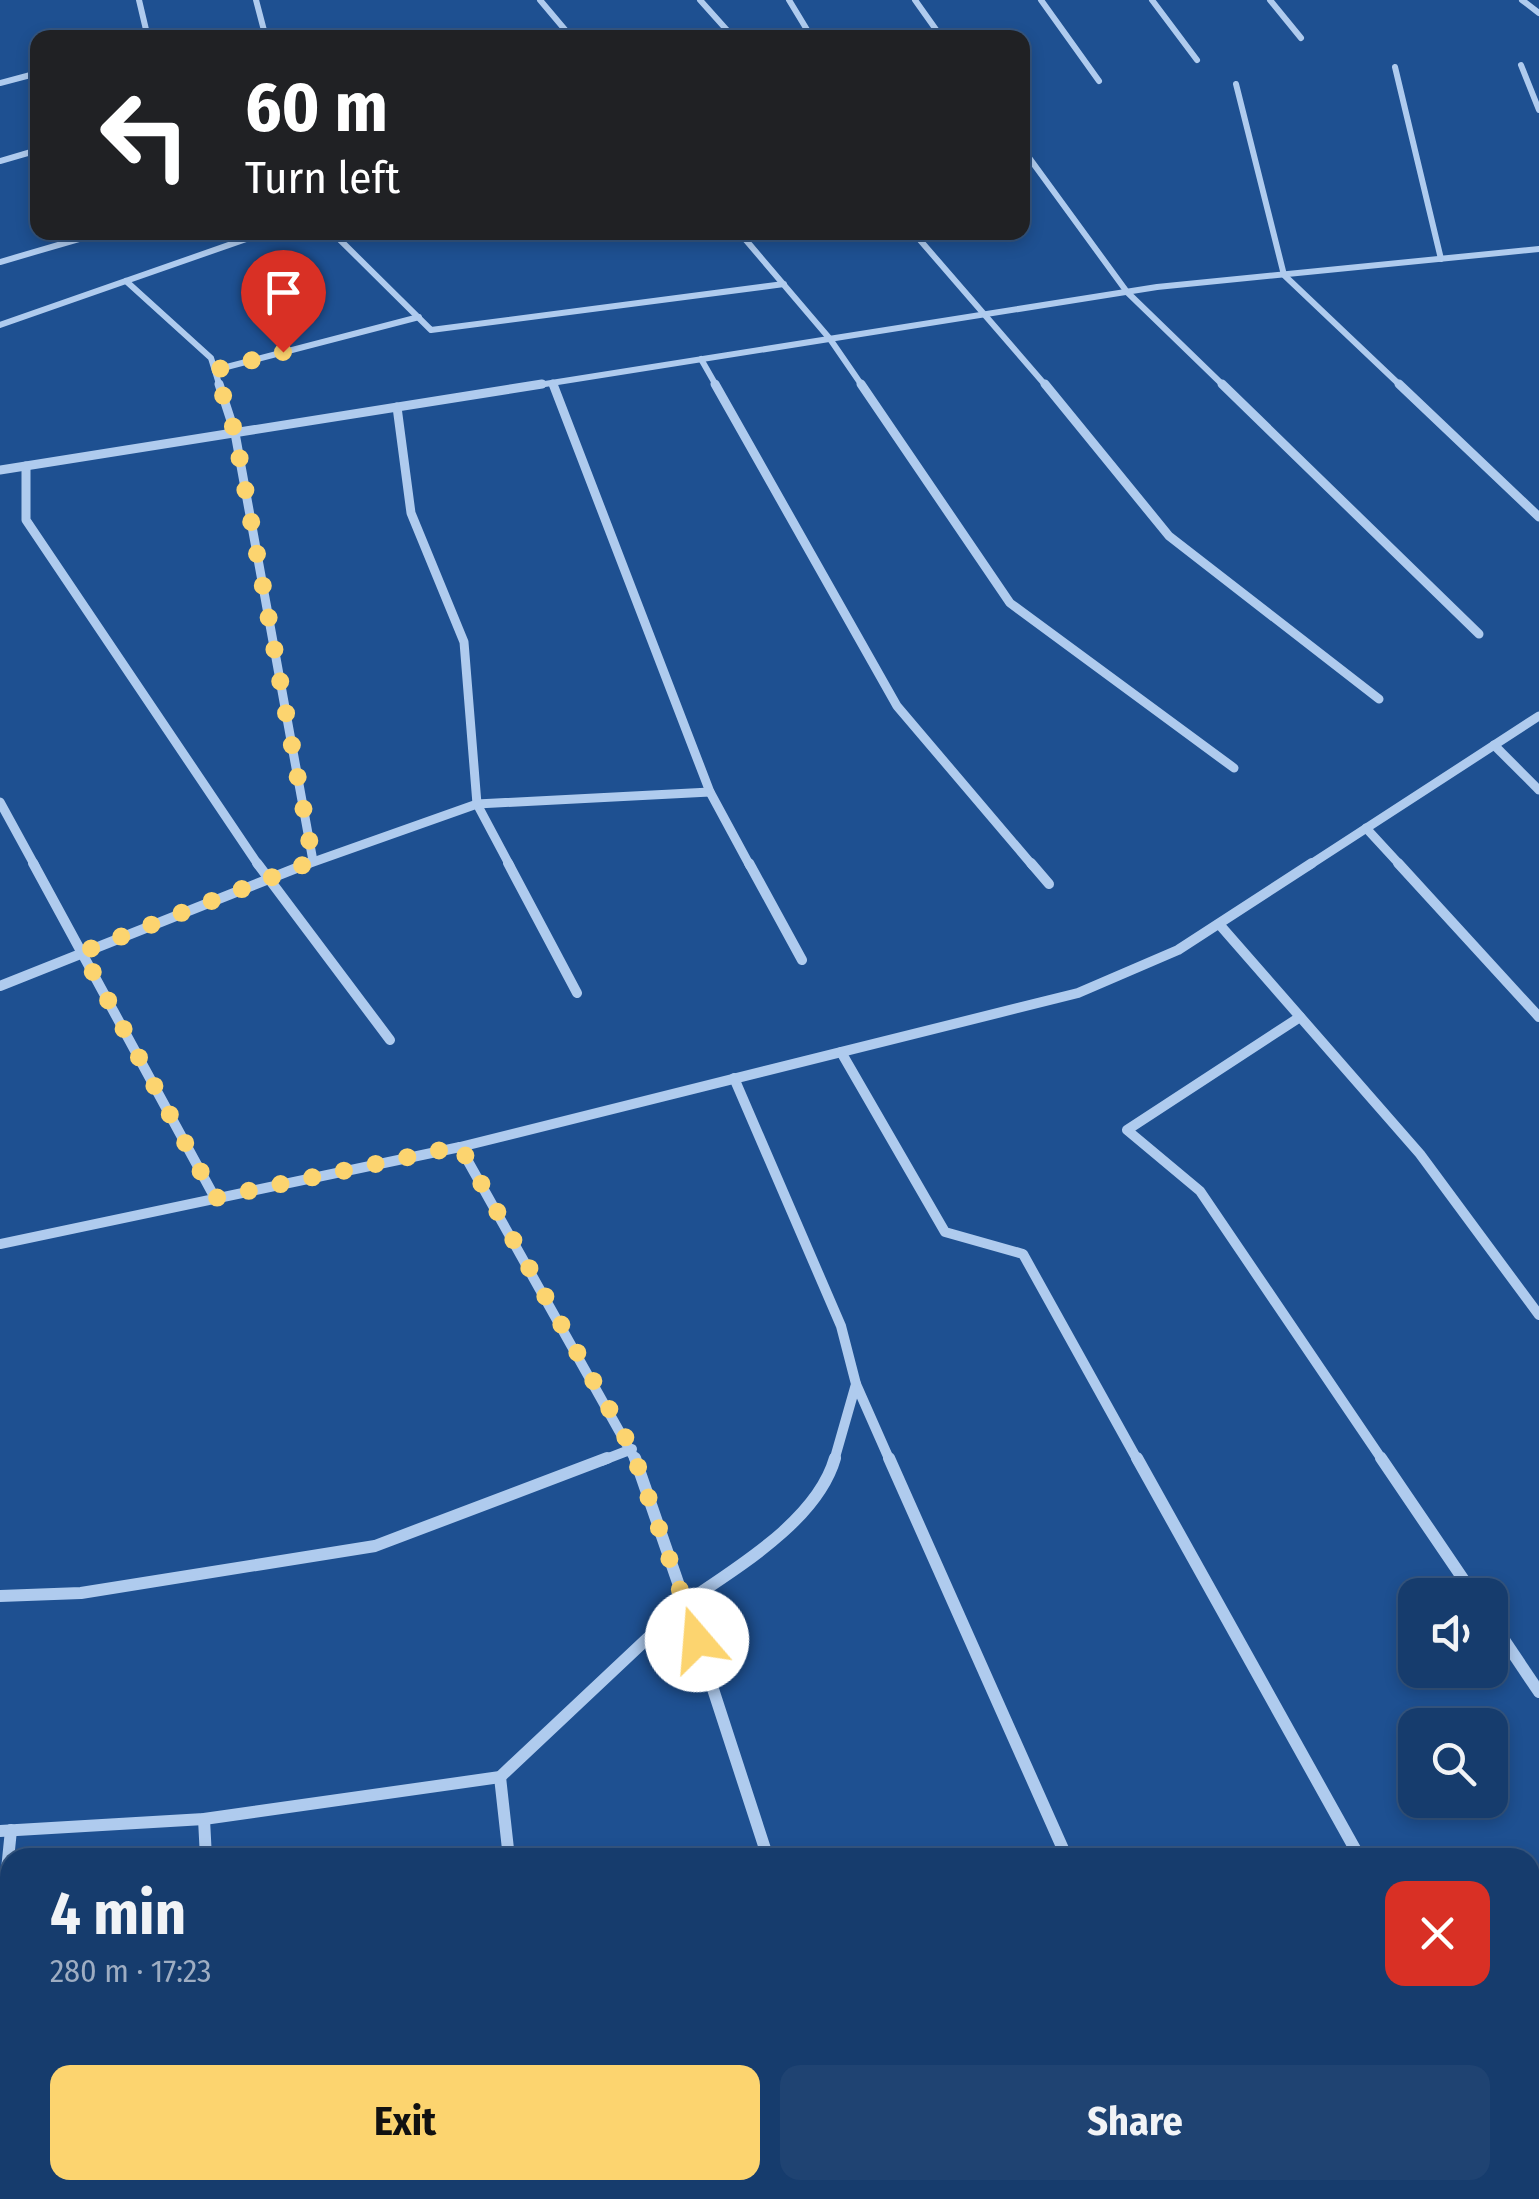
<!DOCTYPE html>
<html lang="en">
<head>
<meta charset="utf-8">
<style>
	body { margin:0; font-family:"Fira Sans Condensed",sans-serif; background:#1f4372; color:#f1f3f6; height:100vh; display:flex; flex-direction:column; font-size:38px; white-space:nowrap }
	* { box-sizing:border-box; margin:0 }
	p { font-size:32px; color:#9eadc2 }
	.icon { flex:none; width:55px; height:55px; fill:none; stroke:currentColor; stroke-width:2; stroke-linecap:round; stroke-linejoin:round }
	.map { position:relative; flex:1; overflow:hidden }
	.panel { position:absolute; left:0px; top:1848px; width:1540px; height:352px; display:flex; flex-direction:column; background:#163c6d; border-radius:30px 30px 0 0; box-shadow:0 5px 15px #0003,0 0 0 2px #355680 }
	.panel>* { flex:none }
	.guide { position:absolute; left:30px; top:30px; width:1000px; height:210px; border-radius:20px; box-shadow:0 5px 15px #0003,0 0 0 2px #355680; background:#202124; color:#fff; overflow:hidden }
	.fabs { position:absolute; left:1398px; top:1578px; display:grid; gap:20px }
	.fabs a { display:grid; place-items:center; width:110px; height:110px; border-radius:20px; background:#163c6d; box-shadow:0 5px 15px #0003,0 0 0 2px #355680; font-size:50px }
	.pin { position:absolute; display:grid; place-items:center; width:85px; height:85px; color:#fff; margin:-102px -42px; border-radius:50% 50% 50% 0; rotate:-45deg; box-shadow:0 0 10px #0007 }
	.pin .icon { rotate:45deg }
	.me { position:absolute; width:110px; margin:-55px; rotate:342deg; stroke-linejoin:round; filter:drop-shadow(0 0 8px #0008) }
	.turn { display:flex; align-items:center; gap:35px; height:210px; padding:0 50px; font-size:45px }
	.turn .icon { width:130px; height:130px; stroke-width:2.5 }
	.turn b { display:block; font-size:70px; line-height:85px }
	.round { display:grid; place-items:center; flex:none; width:105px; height:105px; border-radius:20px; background:#1f4372 }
	.head { display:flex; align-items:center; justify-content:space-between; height:170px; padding:0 50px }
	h1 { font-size:60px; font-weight:700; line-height:75px }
	.primary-button { display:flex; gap:20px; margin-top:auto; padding:20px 50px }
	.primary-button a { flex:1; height:115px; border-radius:20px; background:#fcd46f; color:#111; font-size:40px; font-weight:700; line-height:115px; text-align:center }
	.primary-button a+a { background:#1f4372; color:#f1f3f6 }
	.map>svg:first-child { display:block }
</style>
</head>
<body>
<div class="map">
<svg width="1539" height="2199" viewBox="0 0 1539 2199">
	<rect width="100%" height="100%" fill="#1e5091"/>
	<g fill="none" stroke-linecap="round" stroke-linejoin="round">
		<g stroke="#afcbee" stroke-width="6">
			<polyline points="139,0 148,38"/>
			<polyline points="256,0 266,38"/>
			<polyline points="540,0 572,38"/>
			<polyline points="700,0 734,38"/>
			<polyline points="789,0 812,38"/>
			<polyline points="915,0 942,38"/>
			<polyline points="1041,0 1099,81"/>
			<polyline points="1152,0 1197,60"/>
			<polyline points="1270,0 1301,38"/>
			<polyline points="1522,0 1539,13"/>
			<polyline points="1521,65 1539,110"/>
			<polyline points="1395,67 1441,259"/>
			<polyline points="0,83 38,73"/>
			<polyline points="1236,84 1284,275 1402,387"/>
			<polyline points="1022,148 1127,292 1225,387"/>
			<polyline points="0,161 38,150"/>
			<polyline points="332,232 431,330 784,284"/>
			<polyline points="739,232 830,339 863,387"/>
			<polyline points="913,232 1047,387"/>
			<polyline points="0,262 103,232"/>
			<polyline points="126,281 211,358 220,387"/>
			<polyline points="0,325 266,232"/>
			<polyline points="701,359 717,387"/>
			<polyline points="215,370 419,317"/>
			<polyline points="553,383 554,387"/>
			<polyline points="526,387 1157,287 1539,249"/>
		</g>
		<g stroke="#afcbee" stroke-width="9">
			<polyline points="219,384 235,433 313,861"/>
			<polyline points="553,384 710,792 750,866"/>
			<polyline points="715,384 897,706 1033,866"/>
			<polyline points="861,384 1010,603 1234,768"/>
			<polyline points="1045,384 1169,536 1379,699"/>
			<polyline points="1222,384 1479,634"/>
			<polyline points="1399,384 1539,517"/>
			<polyline points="397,407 411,513 464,642 477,804 510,866"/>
			<polyline points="26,466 26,520 259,866"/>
			<polyline points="0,470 542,384"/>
			<polyline points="1494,745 1539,790"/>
			<polyline points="0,802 35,866"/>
			<polyline points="1366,828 1401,866"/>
			<polyline points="302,866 477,804 710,792"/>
			<polyline points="1308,866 1539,716"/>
		</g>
		<g stroke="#afcbee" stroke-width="10">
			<polyline points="33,863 215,1198"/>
			<polyline points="257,863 390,1040"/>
			<polyline points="508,863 577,993"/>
			<polyline points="749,863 802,960"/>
			<polyline points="1031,863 1049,884"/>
			<polyline points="1398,863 1539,1017"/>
			<polyline points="1219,924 1420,1154 1539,1315"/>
			<polyline points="0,986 309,863"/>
			<polyline points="1300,1017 1127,1130 1200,1191 1383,1461"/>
			<polyline points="841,1052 945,1232 1023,1254 1138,1461"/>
			<polyline points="734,1078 841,1326 856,1384 834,1461"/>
			<polyline points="460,1147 636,1461"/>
			<polyline points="0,1244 460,1147 1078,993 1178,950 1312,863"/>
			<polyline points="856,1384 890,1461"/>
			<polyline points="601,1461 632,1449"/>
		</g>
		<g stroke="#afcbee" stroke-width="12">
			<polyline points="889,1458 1067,1858"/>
			<polyline points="1137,1458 1360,1858"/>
			<polyline points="1381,1458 1474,1595"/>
			<polyline points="0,1596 81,1593 375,1546 607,1458"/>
			<polyline points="1490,1619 1539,1692"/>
			<polyline points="500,1777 509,1858"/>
			<polyline points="204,1819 206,1858"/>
			<polyline points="0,1831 204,1819 500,1777 685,1603 635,1458"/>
			<path d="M768,1858l-83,-255c51,-35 132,-82 150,-145"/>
			<polyline points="0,1939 11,1830"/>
			<polyline points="1530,2063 1539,2060"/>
			<polyline points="1530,2170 1539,2187"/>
			<polyline points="224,2190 225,2199"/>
			<polyline points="546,2190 547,2199"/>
			<polyline points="876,2190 879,2199"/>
			<polyline points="1190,2199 1212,2190"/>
		</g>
	</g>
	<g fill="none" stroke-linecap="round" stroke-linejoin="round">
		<polyline stroke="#fcd46f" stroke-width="18" stroke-dasharray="0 32.4" points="283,352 215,370 235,433 313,861 82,952 215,1198 460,1146 632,1449 697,1640"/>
	</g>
</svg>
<div class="fabs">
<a><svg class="icon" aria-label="sound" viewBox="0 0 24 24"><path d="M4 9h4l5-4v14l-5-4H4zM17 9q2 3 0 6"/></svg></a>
<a><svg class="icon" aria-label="search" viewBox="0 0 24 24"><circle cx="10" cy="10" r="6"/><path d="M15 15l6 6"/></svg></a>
</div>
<div class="pin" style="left:283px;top:352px;background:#d93025"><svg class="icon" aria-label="arrive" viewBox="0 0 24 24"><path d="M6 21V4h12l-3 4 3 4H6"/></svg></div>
<svg class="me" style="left:697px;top:1640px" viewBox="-20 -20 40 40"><circle r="19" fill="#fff"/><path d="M0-13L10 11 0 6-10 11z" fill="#fcd46f"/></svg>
<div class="guide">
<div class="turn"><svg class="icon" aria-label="left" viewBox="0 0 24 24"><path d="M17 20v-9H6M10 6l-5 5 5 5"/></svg><div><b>60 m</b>Turn left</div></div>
</div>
<section class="panel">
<div class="head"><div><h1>4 min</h1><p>280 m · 17:23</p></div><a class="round" style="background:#d93025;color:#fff"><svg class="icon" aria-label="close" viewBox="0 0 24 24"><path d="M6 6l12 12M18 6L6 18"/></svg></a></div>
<div class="primary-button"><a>Exit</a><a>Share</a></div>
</section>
</div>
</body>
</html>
